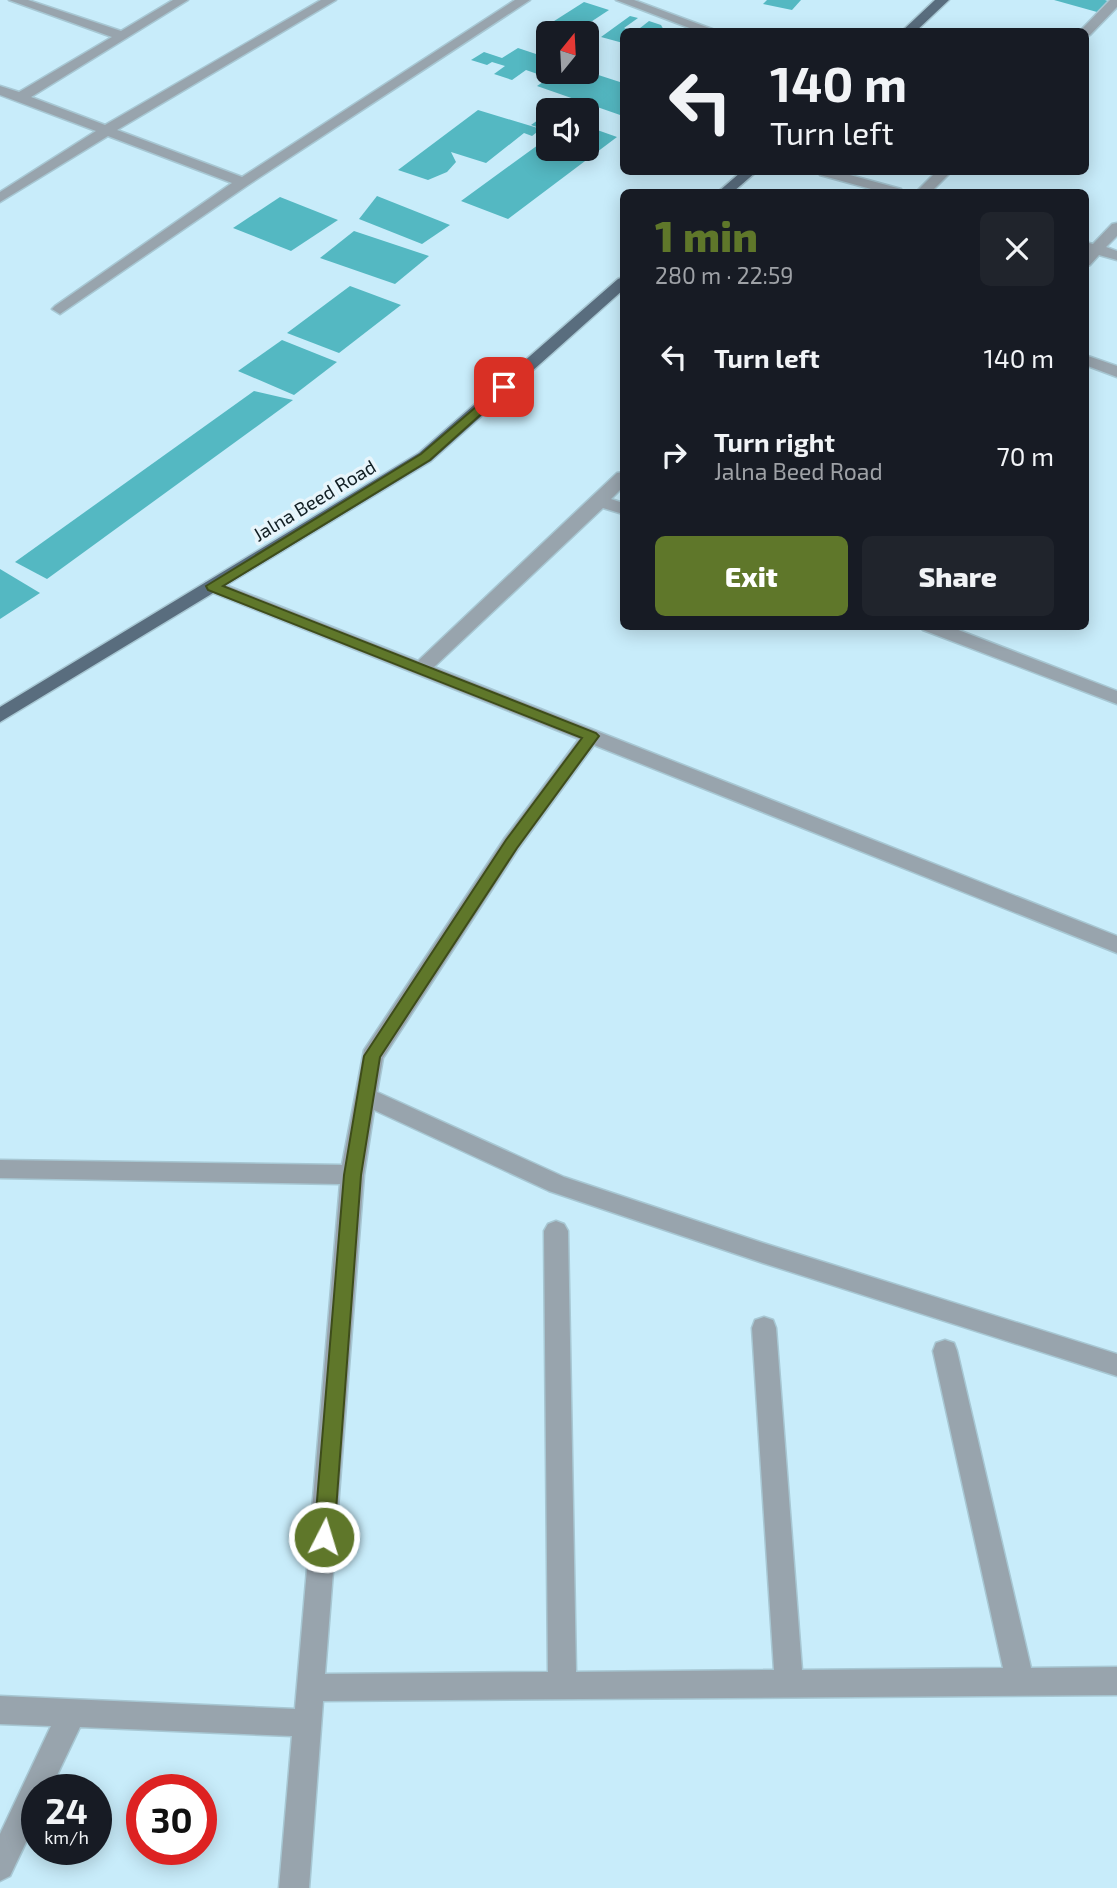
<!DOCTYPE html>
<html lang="en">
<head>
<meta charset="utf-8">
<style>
	body { margin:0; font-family:"Exo 2",sans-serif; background:#20242c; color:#f1f3f6; height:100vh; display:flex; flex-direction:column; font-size:26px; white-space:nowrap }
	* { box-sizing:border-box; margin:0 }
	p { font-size:23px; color:#9ea1a6 }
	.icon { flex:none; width:38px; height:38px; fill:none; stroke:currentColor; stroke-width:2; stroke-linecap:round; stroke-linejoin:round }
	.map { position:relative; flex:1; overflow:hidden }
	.sheet { position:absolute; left:620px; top:189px; width:469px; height:441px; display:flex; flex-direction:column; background:#171b24; border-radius:10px; box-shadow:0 4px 18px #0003 }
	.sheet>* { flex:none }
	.banner { position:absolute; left:620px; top:28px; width:469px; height:147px; border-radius:10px; box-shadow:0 4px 18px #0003; background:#171b24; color:#f1f3f6; overflow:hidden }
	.needle { width:46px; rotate:18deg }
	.controls { position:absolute; left:536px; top:21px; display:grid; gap:14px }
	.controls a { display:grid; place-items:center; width:63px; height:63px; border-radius:10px; background:#171b24; box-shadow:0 4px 18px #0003; font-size:35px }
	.speed { position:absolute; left:21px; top:1774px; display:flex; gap:14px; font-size:35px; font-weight:700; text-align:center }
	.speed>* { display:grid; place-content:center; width:91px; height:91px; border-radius:50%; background:#171b24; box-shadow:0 4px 18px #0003; line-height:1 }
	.speed small { font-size:18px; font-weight:400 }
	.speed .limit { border:10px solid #d22; background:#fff; color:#111 }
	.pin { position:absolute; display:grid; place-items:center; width:60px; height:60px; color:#fff; margin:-30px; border-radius:14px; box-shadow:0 4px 10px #0006 }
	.me { position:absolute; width:77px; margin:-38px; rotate:5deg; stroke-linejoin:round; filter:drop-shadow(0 0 5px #0008) }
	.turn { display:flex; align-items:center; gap:24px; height:147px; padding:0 35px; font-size:32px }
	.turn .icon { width:91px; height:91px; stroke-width:2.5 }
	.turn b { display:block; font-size:49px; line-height:60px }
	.round { display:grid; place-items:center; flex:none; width:74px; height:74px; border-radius:10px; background:#20242c }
	.headline { display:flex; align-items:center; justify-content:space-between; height:119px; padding:0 35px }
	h1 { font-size:42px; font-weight:800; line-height:52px; color:#5f772a }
	.action { display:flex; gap:14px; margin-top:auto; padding:14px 35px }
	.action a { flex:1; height:80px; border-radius:10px; background:#5f772a; color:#fff; font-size:28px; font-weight:800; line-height:80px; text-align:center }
	.action a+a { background:#20242c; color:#f1f3f6 }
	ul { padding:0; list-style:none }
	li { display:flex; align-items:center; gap:21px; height:98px; padding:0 35px }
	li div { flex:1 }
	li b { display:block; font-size:26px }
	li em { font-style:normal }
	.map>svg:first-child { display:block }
</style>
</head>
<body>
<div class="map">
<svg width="1117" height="1888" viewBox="0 0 1117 1888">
	<rect width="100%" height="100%" fill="#c8ecfa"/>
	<g fill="#54b8c2">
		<polygon points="767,0 801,0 792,10 763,4"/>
		<polygon points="1054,0 1105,0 1108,1 1097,12"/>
		<polygon points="584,2 609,10 577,31 551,23"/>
		<polygon points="630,16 638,18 624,28 634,31 623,32 623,43 601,37"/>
		<polygon points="649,21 661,25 665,32 635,32"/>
		<polygon points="518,48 548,58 548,72 586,71 623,83 623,116 537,86 549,78 526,70 512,80 494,74 505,66 492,62 487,65 471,60 484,52 502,58"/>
		<polygon points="478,110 541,129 532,136 524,133 486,163 451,152 456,162 447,172 428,180 398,170"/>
		<polygon points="548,113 548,131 531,125"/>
		<polygon points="586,126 617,137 508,219 461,201 538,145 548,149 586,149"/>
		<polygon points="377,196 450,225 422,244 359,219"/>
		<polygon points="280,197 338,220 291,251 233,228"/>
		<polygon points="354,231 429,256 395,284 320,258"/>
		<polygon points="350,286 401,305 339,353 287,333"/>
		<polygon points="282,340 337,362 294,395 238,371"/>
		<polygon points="254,391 293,400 47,579 15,562"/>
		<polygon points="0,569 40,593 0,619"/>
	</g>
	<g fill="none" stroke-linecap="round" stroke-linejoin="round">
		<g stroke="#a7c7d3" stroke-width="3">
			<g id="minor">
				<polygon points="9,0 28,0 121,31 173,0 188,0 31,97 105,125 321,0 336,0 117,130 242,177 515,0 530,0 248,185 60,314 52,309 55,306 232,183 108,136 0,202 0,192 96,131 0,95 0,86 19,92 112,37"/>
				<polygon points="616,0 634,0 720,32 700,32"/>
				<polygon points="1110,0 1117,0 1117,7 1090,35 1085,36 1085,32 1079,32"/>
				<polygon points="818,172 839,172 901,189 903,192 882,192 820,175"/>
				<polygon points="936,172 951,172 931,192 916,192"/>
				<polygon points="1117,223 1117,236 1106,247 1117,251 1117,260 1099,255 1090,265 1085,267 1085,242 1093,244 1112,224"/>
				<polygon points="1085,355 1117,366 1117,377 1085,365"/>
				<polygon points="623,472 623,487 611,499 623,503 623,514 603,508 434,667 1117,936 1117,953 594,745 518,849 383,1058 377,1092 564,1177 763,1243 1117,1354 1117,1376 763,1263 549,1191 374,1110 364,1175 325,1674 548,1672 544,1231 548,1224 556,1221 564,1224 568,1231 576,1672 774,1670 752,1328 755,1320 764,1317 773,1320 776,1328 802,1670 1003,1668 933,1351 936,1343 945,1340 954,1343 957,1351 1031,1668 1117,1667 1117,1695 323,1701 309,1888 279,1888 292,1736 80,1727 50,1790 37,1790 37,1819 10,1876 0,1881 0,1834 51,1726 0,1724 0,1696 295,1709 340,1184 0,1178 0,1160 342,1165 364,1050 504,839 579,739 206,590 203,586 206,582 218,582 418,661 617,473"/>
				<polygon points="920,626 948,626 1117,691 1117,704 923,630"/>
			</g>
		</g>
		<g stroke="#a7c7d3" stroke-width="3">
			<g id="primary">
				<polygon points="935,0 949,0 915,32 901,32"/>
				<polygon points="741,172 756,172 733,192 718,192"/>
				<polygon points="623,277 623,290 431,461 0,722 0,707 419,453 618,279"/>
			</g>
		</g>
		<use href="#minor" fill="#98a4ad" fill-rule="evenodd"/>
		<use href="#primary" fill="#596d7e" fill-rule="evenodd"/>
	</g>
	<polygon fill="#5f772a" stroke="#3e4d1b" stroke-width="2" points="504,383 508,385 508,390 430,460 223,586 596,733 599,736 517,848 380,1057 361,1175 334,1537 331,1544 324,1547 317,1544 314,1537 344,1175 364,1056 506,840 582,738 208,590 206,586 421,454"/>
	<g text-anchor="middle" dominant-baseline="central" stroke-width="7" stroke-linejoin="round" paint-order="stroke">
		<g font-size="19" fill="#101e23" stroke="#e7f5fb">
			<text transform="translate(314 500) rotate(-31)">Jalna Beed Road</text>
		</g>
	</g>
</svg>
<div class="controls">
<a><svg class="needle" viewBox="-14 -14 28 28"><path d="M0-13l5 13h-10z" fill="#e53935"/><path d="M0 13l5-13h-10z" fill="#9ea1a6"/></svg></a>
<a><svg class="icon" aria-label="sound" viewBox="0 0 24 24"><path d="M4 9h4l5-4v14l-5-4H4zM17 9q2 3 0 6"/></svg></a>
</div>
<div class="speed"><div>24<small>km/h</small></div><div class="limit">30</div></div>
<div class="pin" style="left:504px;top:387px;background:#d93025"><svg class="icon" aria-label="arrive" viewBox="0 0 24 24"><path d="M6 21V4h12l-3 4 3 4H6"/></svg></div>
<svg class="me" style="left:324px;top:1537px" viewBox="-20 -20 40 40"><circle r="17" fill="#5f772a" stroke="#fff" stroke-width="3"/><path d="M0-11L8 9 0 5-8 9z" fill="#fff"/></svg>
<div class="banner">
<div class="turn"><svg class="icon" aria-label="left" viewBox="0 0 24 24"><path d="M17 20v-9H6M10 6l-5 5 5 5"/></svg><div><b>140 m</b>Turn left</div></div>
</div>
<section class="sheet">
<div class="headline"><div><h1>1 min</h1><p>280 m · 22:59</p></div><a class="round"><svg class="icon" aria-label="close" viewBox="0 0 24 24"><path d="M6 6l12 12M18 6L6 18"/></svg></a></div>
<ul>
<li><svg class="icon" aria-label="left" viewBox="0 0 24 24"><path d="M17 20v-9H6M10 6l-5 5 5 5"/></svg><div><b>Turn left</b></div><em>140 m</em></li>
<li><svg class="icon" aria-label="right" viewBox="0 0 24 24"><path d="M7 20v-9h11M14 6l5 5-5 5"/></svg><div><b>Turn right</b><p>Jalna Beed Road</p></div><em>70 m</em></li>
</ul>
<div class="action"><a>Exit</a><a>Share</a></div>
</section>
</div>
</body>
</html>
